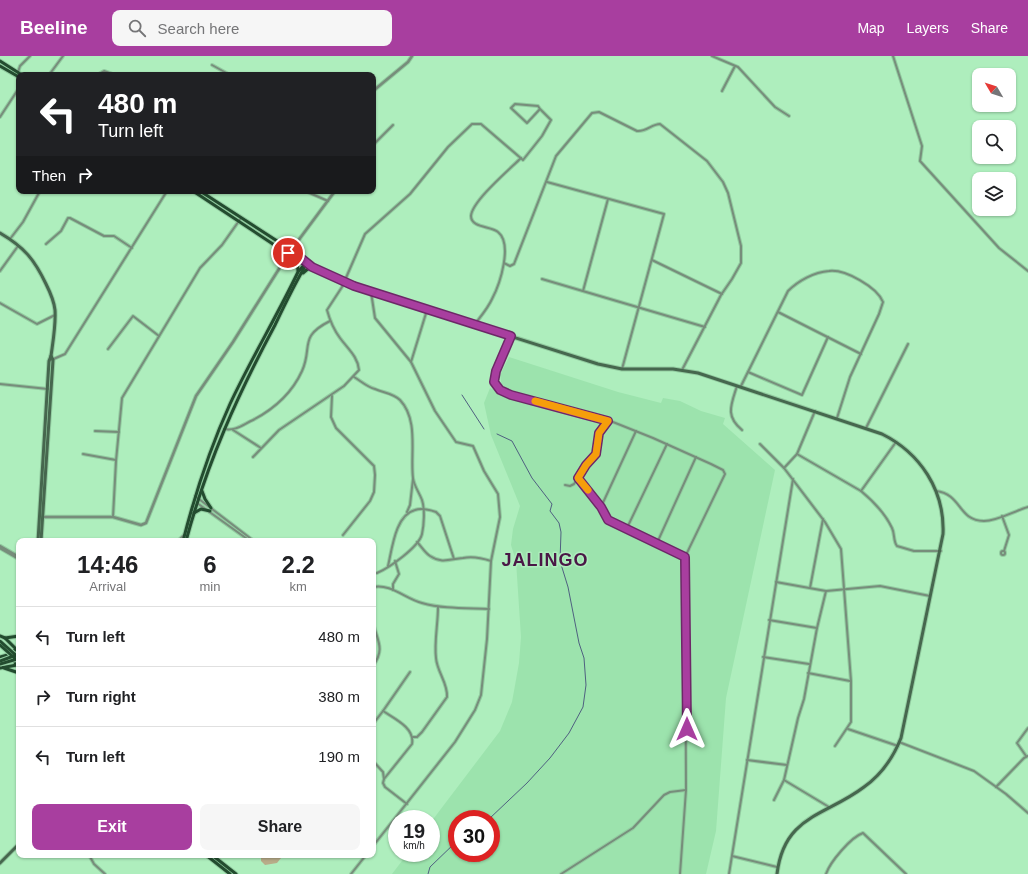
<!DOCTYPE html>
<html lang="en">
<head>
<meta charset="utf-8">
<style>
	body { margin:0; font-family:Helvetica,sans-serif; background:#f6f6f6; color:#202124; height:100vh; display:flex; flex-direction:column; font-size:15px; white-space:nowrap }
	* { box-sizing:border-box; margin:0 }
	p { font-size:13px; color:#757577 }
	.icon { flex:none; width:22px; height:22px; fill:none; stroke:currentColor; stroke-width:2; stroke-linecap:round; stroke-linejoin:round }
	.map { position:relative; flex:1; overflow:hidden }
	.panel { position:absolute; left:16px; top:482px; width:360px; height:320px; display:flex; flex-direction:column; background:#fff; border-radius:8px; box-shadow:0 1px 3px #0004 }
	.panel>* { flex:none }
	.hud { position:absolute; left:16px; top:16px; width:360px; height:122px; border-radius:8px; box-shadow:0 1px 3px #0004; background:#202124; color:#fff; overflow:hidden }
	.needle { width:26px; rotate:309deg }
	.buttons { position:absolute; left:972px; top:12px; display:grid; gap:8px }
	.buttons a { display:grid; place-items:center; width:44px; height:44px; border-radius:8px; background:#fff; box-shadow:0 1px 3px #0004; font-size:20px }
	.speed { position:absolute; left:388px; top:754px; display:flex; gap:8px; font-size:20px; font-weight:700; text-align:center }
	.speed>* { display:grid; place-content:center; width:52px; height:52px; border-radius:50%; background:#fff; box-shadow:0 1px 3px #0004; line-height:1 }
	.speed small { font-size:10px; font-weight:400 }
	.speed .limit { border:6px solid #d22; background:#fff; color:#111 }
	.pin { position:absolute; display:grid; place-items:center; width:34px; height:34px; color:#fff; margin:-17px; border:2px solid #fff; border-radius:50%; box-shadow:0 1px 4px #0007 }
	.me { position:absolute; width:44px; margin:-22px; rotate:0deg; stroke-linejoin:round; filter:drop-shadow(0 0 3px #0008) }
	.turn { display:flex; align-items:center; gap:14px; height:84px; padding:0 16px; font-size:18px }
	.turn .icon { width:52px; height:52px; stroke-width:2.5 }
	.turn b { display:block; font-size:28px; line-height:34px }
	.then { display:flex; align-items:center; height:38px; padding:0 16px; background:#0003; gap:8px; font-size:15px }
	.eta { display:flex; justify-content:space-evenly; align-items:center; height:68px; text-align:center }
	.eta b { font-size:24px; font-weight:600; line-height:28px }
	.button { display:flex; gap:8px; margin-top:auto; padding:8px 16px }
	.button a { flex:1; height:46px; border-radius:8px; background:#a83e9f; color:#fff; font-size:16px; font-weight:600; line-height:46px; text-align:center }
	.button a+a { background:#f6f6f6; color:#202124 }
	ul { padding:0; list-style:none }
	li { display:flex; align-items:center; gap:12px; height:60px; padding:0 16px; border-top:1px solid #e0e0e0 }
	li div { flex:1 }
	li b { display:block; font-size:15px }
	li em { font-style:normal }
	header { display:flex; align-items:center; gap:24px; box-sizing:border-box; height:56px; padding:0 20px; background:#a83e9f; color:#fff }
	header strong { font-size:19px }
	nav { display:flex; gap:22px; margin-inline-start:auto; font-size:14px }
	.search { width:280px; height:36px; background:#f6f6f6; display:flex; align-items:center; gap:10px; box-sizing:border-box; padding:0 14px; border-radius:8px; color:#757577; font-size:15px }
	.map>svg:first-child { display:block }
</style>
</head>
<body>
<header>
<strong>Beeline</strong>
<div class="search"><svg class="icon" aria-label="search" viewBox="0 0 24 24"><circle cx="10" cy="10" r="6"/><path d="M15 15l6 6"/></svg>Search here</div>
<nav><a>Map</a><a>Layers</a><a>Share</a></nav>
</header>
<div class="map">
<svg width="1028" height="818" viewBox="0 0 1028 818">
	<rect width="100%" height="100%" fill="#aeeebd"/>
	<path fill="#9ce3ad" fill-rule="evenodd" d="M509,301l109,35 43,11 2,-5 17,3 21,10 24,7 -2,6 52,46 -49,228 -10,133 -10,43h-314l16,-21h23v-31l69,-91 12,-29 7,-39 2,-26 -5,-76 -5,-16 2,-16 7,-23 -29,-71 -7,-32 6,-15 9,4 3,-5 -2,-12zM457,763h34v34h-34z"/>
	<polygon fill="#b8ac89" points="261,799 278,799 281,802 277,807 265,809 261,805"/>
	<g fill="none" stroke-linecap="round" stroke-linejoin="round">
		<g stroke="#4f6080" stroke-width="1">
			<polyline points="462,339 484,373"/>
			<polyline points="489,763 527,727 550,702 569,677 583,651 586,629 584,602 579,587 568,531 560,505 561,476 559,467 550,455 552,448 532,422 512,385 497,378"/>
			<polyline points="428,818 430,811 457,785"/>
		</g>
		<g stroke="#92cba0" stroke-width="4">
			<g id="minor">
				<polyline points="712,0 738,11 775,51 789,60"/>
				<polyline points="893,0 922,90 920,105 999,192 1028,215"/>
				<polyline points="212,9 230,19"/>
				<polyline points="18,16 20,10 30,0"/>
				<polyline points="49,19 63,0"/>
				<polyline points="97,19 104,15 115,19"/>
				<polyline points="722,35 735,10"/>
				<polyline points="0,61 19,32"/>
				<polyline points="373,89 393,69"/>
				<polyline points="547,126 664,158 622,313"/>
				<polyline points="305,135 328,145"/>
				<polyline points="10,183 23,166 40,135"/>
				<polyline points="46,188 61,175 68,162 70,162 104,180 114,180 132,192"/>
				<polyline points="652,204 722,238"/>
				<path d="M504,207l6,3 4,-2 42,-108 36,-43 7,-1 38,19c9,1 15,-7 23,-7l47,37 16,21 5,11 13,53v17l-9,16 -11,16 -39,75"/>
				<polyline points="0,215 18,190"/>
				<polyline points="542,223 705,271"/>
				<polyline points="583,235 608,143"/>
				<polyline points="371,236 375,262 411,306 435,355 456,386 473,390 484,415 498,438 500,461 491,505 487,583 481,639 475,654 455,686 373,790"/>
				<polyline points="0,247 37,268 55,259"/>
				<polyline points="778,256 861,298"/>
				<path d="M475,268c6,-8 13,-16 17,-25 8,-15 21,-55 6,-67 -7,-6 -27,-4 -27,-16 1,-15 39,-47 50,-58"/>
				<polyline points="511,281 496,315 494,326 500,334 511,339 613,366 653,382 711,408 723,414 725,418 685,501 686,734 680,818"/>
				<polyline points="108,293 133,260 159,280"/>
				<polyline points="49,305 65,298 167,135"/>
				<polyline points="411,306 427,254"/>
				<polyline points="748,316 802,339 828,281"/>
				<path d="M354,321c7,4 13,10 21,12 9,4 18,4 25,11 19,20 10,54 13,78 1,8 6,14 9,22 3,9 2,25 0,34 -3,13 -33,34 -45,39"/>
				<polyline points="0,328 48,333"/>
				<path d="M737,330c-6,19 -12,30 5,44"/>
				<path d="M741,330l47,-95c10,-10 26,-19 41,-20 16,-2 48,16 54,31l-4,12 -29,63 -13,41"/>
				<polyline points="332,340 331,361 336,372 374,410 375,419 374,436 370,445 343,479"/>
				<polyline points="815,355 797,398 784,412 825,466 841,493 851,625 851,666 835,690"/>
				<polyline points="866,372 908,288"/>
				<path d="M224,373c12,2 18,-4 29,-9 21,-11 39,-27 49,-49 11,-24 -4,-34 28,-50"/>
				<polyline points="233,374 261,392"/>
				<polyline points="95,375 119,376"/>
				<polyline points="760,388 784,412"/>
				<polyline points="83,398 116,404"/>
				<path d="M797,398l64,37c12,10 24,22 31,37 3,6 1,13 5,18l17,5h27"/>
				<path d="M253,401l26,-27 65,-44 15,-16c-1,-13 -11,-21 -19,-32 -6,-8 -10,-17 -13,-28l15,-23 23,-53 45,-40 38,-47 24,-23h9l42,36 19,-24 9,-16 -11,-11 -13,14 -16,-15 4,-4 23,2 2,3"/>
				<polyline points="578,422 601,451 608,463 685,501"/>
				<polyline points="565,429 570,430 574,428 586,409 596,398 599,377 608,365"/>
				<polyline points="861,435 896,386"/>
				<path d="M936,435c26,3 22,30 48,30 14,0 30,-10 44,-14"/>
				<polyline points="195,440 254,485"/>
				<polyline points="197,447 250,485"/>
				<polyline points="601,451 636,375"/>
				<polyline points="407,456 410,449 413,423"/>
				<polyline points="1002,460 1009,479 1004,495"/>
				<polyline points="113,461 116,405 122,342 200,212 222,189 241,162"/>
				<polyline points="627,472 667,388"/>
				<polyline points="178,485 184,479"/>
				<path d="M417,486c4,4 8,11 13,14 12,8 20,3 33,2 9,-2 19,0 28,3"/>
				<polyline points="657,487 696,401"/>
				<circle cx="1003" cy="497" r="2"/>
				<path d="M388,510c4,-16 7,-51 27,-56 6,-2 15,0 21,2l4,4 14,43"/>
				<polyline points="776,526 826,535 880,530 930,540"/>
				<path d="M373,531c17,-4 33,12 49,16 21,6 44,5 67,6"/>
				<polyline points="810,532 823,463"/>
				<polyline points="393,534 393,528 399,518 395,505"/>
				<polyline points="769,564 817,572"/>
				<path d="M373,567c5,19 12,26 0,43"/>
				<polyline points="763,601 809,608"/>
				<polyline points="808,617 850,625"/>
				<polyline points="383,655 410,616"/>
				<path d="M373,668l10,-13c12,8 32,17 29,33l-28,35 -1,4 2,4 22,17"/>
				<polyline points="848,673 898,690"/>
				<path d="M413,681h4l5,-5 25,-35c1,-14 -10,-25 -11,-39 -2,-16 2,-34 2,-51"/>
				<polyline points="899,686 974,715 1006,738 1028,757"/>
				<polyline points="1026,700 1017,687 1028,672"/>
				<polyline points="747,704 787,709"/>
				<polyline points="373,705 383,716 384,723"/>
				<polyline points="784,724 829,751"/>
				<polyline points="996,731 1024,702 1028,700"/>
				<polyline points="774,744 784,724 798,662 804,643 817,572 826,535"/>
				<polyline points="89,799 94,808 105,818"/>
				<polyline points="732,800 777,811"/>
				<polyline points="351,818 366,799"/>
				<polyline points="561,818 633,772 664,739 670,736 686,734"/>
				<polyline points="729,818 793,423"/>
				<path d="M826,818c4,-12 25,-37 37,-41l43,41"/>
			</g>
		</g>
		<g stroke="#92cba0" stroke-width="4.5">
			<g id="tertiary">
				<polyline points="373,35 408,6 412,0"/>
				<polyline points="43,461 113,461 141,469 146,467 196,340 233,286 289,197 335,135"/>
				<polyline points="0,490 19,501"/>
				<polyline points="0,492 19,503"/>
			</g>
		</g>
		<g stroke="#92cba0" stroke-width="5">
			<g id="secondary">
				<path d="M0,177c24,14 34,26 46,51 4,8 8,17 9,26 1,15 -2,31 -4,46l-2,5 -11,180"/>
				<path d="M309,211l62,25 227,72 24,5h51l25,4 184,61c38,19 63,56 61,100l-42,204c-8,20 -20,37 -37,49 -38,29 -80,28 -87,87"/>
				<polyline points="41,485 53,304 51,300"/>
				<polyline points="0,807 19,788"/>
			</g>
		</g>
		<g stroke="#92cba0" stroke-width="5">
			<g id="primary">
				<polyline points="0,5 22,19"/>
				<polyline points="0,10 19,21"/>
				<polyline points="193,135 306,210"/>
				<polyline points="297,203 298,215"/>
				<polyline points="303,217 310,211"/>
				<polyline points="202,435 205,443 211,452"/>
				<polyline points="194,457 201,453 210,455"/>
				<path d="M183,485c12,-47 27,-93 47,-137 21,-45 47,-88 68,-132l7,-8"/>
				<path d="M186,485c21,-78 51,-145 89,-216 10,-21 20,-42 32,-62l-16,-13 -91,-59"/>
				<polyline points="0,580 5,582 15,592"/>
				<polyline points="5,582 19,580"/>
				<polyline points="11,597 19,591"/>
				<polyline points="0,601 11,598"/>
				<polyline points="11,602 17,609"/>
				<polyline points="0,612 17,609"/>
				<polyline points="4,612 19,617"/>
				<polyline points="206,799 230,818"/>
				<polyline points="212,799 236,818"/>
			</g>
		</g>
		<use href="#minor" stroke="#778d7b" stroke-width="2"/>
		<use href="#tertiary" stroke="#778d7b" stroke-width="2.5"/>
		<use href="#secondary" stroke="#46674e" stroke-width="3"/>
		<use href="#primary" stroke="#234c2f" stroke-width="3"/>
		<g stroke="#92cba0" stroke-width="5" stroke-linecap="butt">
			<g id="primary-bridge">
				<polyline points="0,585 19,602"/>
				<polyline points="0,589 19,606"/>
				<polyline points="0,605 19,598"/>
				<polyline points="0,608 17,603"/>
			</g>
		</g>
		<use href="#primary-bridge" stroke="#234c2f" stroke-width="3"/>
	</g>
	<g fill="none" stroke-linecap="round" stroke-linejoin="round">
		<g stroke="#6d2867" stroke-width="10">
			<polyline id="route" points="288,197 291,194 312,211 354,230 511,280 496,315 494,326 500,334 511,339 608,365 599,377 596,398 586,409 578,422 601,451 608,464 685,501 687,673"/>
		</g>
		<use href="#route" stroke="#a83e9f" stroke-width="7"/>
		<polyline stroke="#f59e0b" stroke-width="7" points="535,345 608,365 599,377 596,398 586,409 578,422 588,434"/>
	</g>
	<g text-anchor="middle" dominant-baseline="central" stroke-width="3" stroke-linejoin="round" paint-order="stroke">
		<g font-size="18" font-weight="bold" letter-spacing="1" fill="#4a1746" stroke="#aeeebd">
			<text x="545" y="504">JALINGO</text>
		</g>
	</g>
</svg>
<div class="buttons">
<a><svg class="needle" viewBox="-14 -14 28 28"><path d="M0-13l5 13h-10z" fill="#e53935"/><path d="M0 13l5-13h-10z" fill="#757577"/></svg></a>
<a><svg class="icon" aria-label="search" viewBox="0 0 24 24"><circle cx="10" cy="10" r="6"/><path d="M15 15l6 6"/></svg></a>
<a><svg class="icon" aria-label="layers" viewBox="0 0 24 24"><path d="M12 4l9 5-9 5-9-5zM3 14l9 5 9-5"/></svg></a>
</div>
<div class="speed"><div>19<small>km/h</small></div><div class="limit">30</div></div>
<div class="pin" style="left:288px;top:197px;background:#d93025"><svg class="icon" aria-label="arrive" viewBox="0 0 24 24"><path d="M6 21V4h12l-3 4 3 4H6"/></svg></div>
<svg class="me" style="left:687px;top:673px" viewBox="-20 -20 40 40"><path d="M0-17L14 15 0 8-14 15z" fill="#a83e9f" stroke="#fff" stroke-width="4"/></svg>
<div class="hud">
<div class="turn"><svg class="icon" aria-label="left" viewBox="0 0 24 24"><path d="M17 20v-9H6M10 6l-5 5 5 5"/></svg><div><b>480 m</b>Turn left</div></div>
<div class="then">Then<svg class="icon" aria-label="right" viewBox="0 0 24 24"><path d="M7 20v-9h11M14 6l5 5-5 5"/></svg></div>
</div>
<section class="panel">
<div class="eta">
<div><b>14:46</b><p>Arrival</p></div>
<div><b>6</b><p>min</p></div>
<div><b>2.2</b><p>km</p></div>
</div>
<ul>
<li><svg class="icon" aria-label="left" viewBox="0 0 24 24"><path d="M17 20v-9H6M10 6l-5 5 5 5"/></svg><div><b>Turn left</b></div><em>480 m</em></li>
<li><svg class="icon" aria-label="right" viewBox="0 0 24 24"><path d="M7 20v-9h11M14 6l5 5-5 5"/></svg><div><b>Turn right</b></div><em>380 m</em></li>
<li><svg class="icon" aria-label="left" viewBox="0 0 24 24"><path d="M17 20v-9H6M10 6l-5 5 5 5"/></svg><div><b>Turn left</b></div><em>190 m</em></li>
</ul>
<div class="button"><a>Exit</a><a>Share</a></div>
</section>
</div>
</body>
</html>
